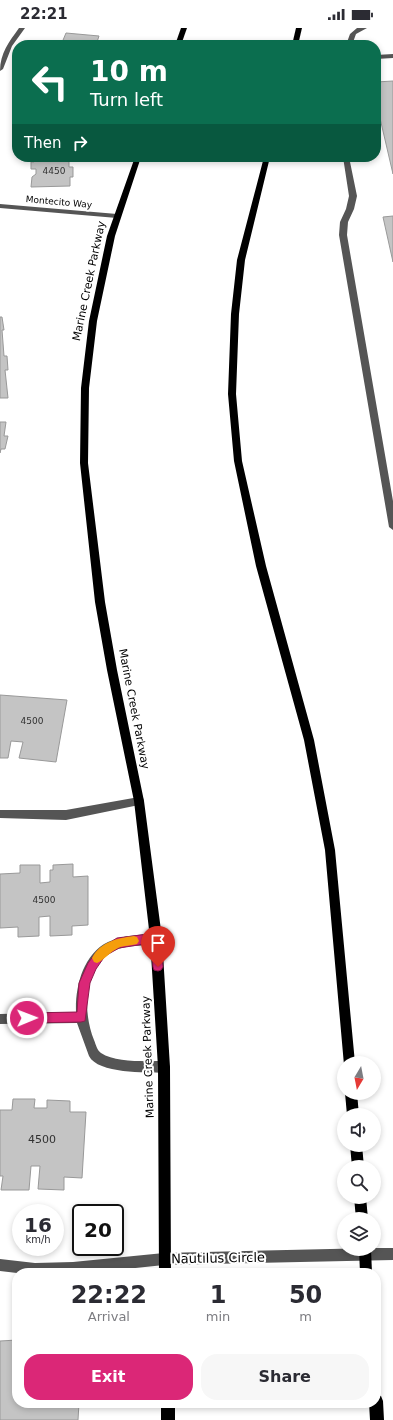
<!DOCTYPE html>
<html lang="en">
<head>
<meta charset="utf-8">
<style>
	body { margin:0; font-family:"DejaVu Sans",sans-serif; background:#f7f7f7; color:#2b2b33; height:100vh; display:flex; flex-direction:column; font-size:15px; white-space:nowrap }
	* { box-sizing:border-box; margin:0 }
	p { font-size:13px; color:#7c7c81 }
	.icon { flex:none; width:22px; height:22px; fill:none; stroke:currentColor; stroke-width:2; stroke-linecap:round; stroke-linejoin:round }
	.map { position:relative; flex:1; overflow:hidden }
	.side { position:absolute; left:12px; top:1240px; width:369px; height:140px; display:flex; flex-direction:column; background:#fff; border-radius:16px; box-shadow:0 2px 6px #0003 }
	.side>* { flex:none }
	.guide { position:absolute; left:12px; top:12px; width:369px; height:122px; border-radius:16px; box-shadow:0 2px 6px #0003; background:#0b6e4f; color:#fff; overflow:hidden }
	.needle { width:26px; rotate:190deg }
	.fabs { position:absolute; left:337px; top:1028px; display:grid; gap:8px }
	.fabs a { display:grid; place-items:center; width:44px; height:44px; border-radius:50%; background:#fff; box-shadow:0 2px 6px #0003; font-size:20px }
	.speed { position:absolute; left:12px; top:1176px; display:flex; gap:8px; font-size:20px; font-weight:700; text-align:center }
	.speed>* { display:grid; place-content:center; width:52px; height:52px; border-radius:50%; background:#fff; box-shadow:0 2px 6px #0003; line-height:1 }
	.speed small { font-size:10px; font-weight:400 }
	.speed .limit { border:2px solid #111; border-radius:6px; background:#fff; color:#111 }
	.pin { position:absolute; display:grid; place-items:center; width:34px; height:34px; color:#fff; margin:-41px -17px; border-radius:50% 50% 50% 0; rotate:-45deg; box-shadow:0 0 4px #0007 }
	.pin .icon { rotate:45deg }
	.me { position:absolute; width:44px; margin:-22px; rotate:89deg; stroke-linejoin:round; filter:drop-shadow(0 0 3px #0008) }
	.turn { display:flex; align-items:center; gap:14px; height:84px; padding:0 12px; font-size:18px }
	.turn .icon { width:52px; height:52px; stroke-width:2.5 }
	.turn b { display:block; font-size:28px; line-height:34px }
	.then { display:flex; align-items:center; height:38px; padding:0 12px; background:#0003; gap:8px; font-size:15px }
	.eta { display:flex; justify-content:space-evenly; align-items:center; height:68px; text-align:center }
	.eta b { font-size:24px; font-weight:800; line-height:28px }
	.cta { display:flex; gap:8px; margin-top:auto; padding:8px 12px }
	.cta a { flex:1; height:46px; border-radius:16px; background:#db2777; color:#fff; font-size:16px; font-weight:800; line-height:46px; text-align:center }
	.cta a+a { background:#f7f7f7; color:#2b2b33 }
	.status { display:flex; justify-content:space-between; align-items:center; height:28px; padding:0 20px; background:#fff; direction:ltr }
	.status svg { height:11px; fill:currentColor }
	.map>svg:first-child { display:block }
</style>
</head>
<body>
<div class="status"><b>22:21</b><svg viewBox="0 0 49 12"><path d="M0 12V9h3v3zM5 12V6h3v6zM10 12V3h3v9zM15 12V0h3v12zM26 1h20v11H26zM47 4h2v5h-2z"/></svg></div>
<div class="map">
<svg width="393" height="1392" viewBox="0 0 393 1392">
	<rect width="100%" height="100%" fill="#fff"/>
	<g fill="#c4c4c4" stroke="#999">
		<polygon points="66,5 99,8 96,17 61,17"/>
		<polygon points="393,53 393,146 376,73 376,54"/>
		<polygon points="36,129 73,129 73,132 69,132 69,139 73,139 73,149 70,149 70,158 31,159 32,149 36,146 36,141 31,141 31,134 34,134"/>
		<polygon points="393,188 393,234 383,189"/>
		<polygon points="0,289 2,289 4,302 2,302 4,328 7,328 8,342 5,342 8,370 0,370"/>
		<polygon points="0,394 6,394 4,408 8,408 5,421 1,421 0,425"/>
		<polygon points="0,667 67,672 56,734 19,730 23,714 11,713 8,730 0,730"/>
		<polygon points="73,836 73,849 88,848 88,897 72,898 72,907 50,908 50,888 39,889 39,908 18,909 18,899 0,900 0,846 20,845 20,837 40,837 40,855 50,854 50,842 53,842 53,837"/>
		<polygon points="13,1071 35,1071 34,1080 47,1080 47,1072 70,1073 70,1084 86,1084 82,1150 64,1149 64,1162 38,1161 40,1138 31,1138 29,1162 1,1162 3,1148 0,1148 0,1082 12,1082"/>
		<polygon points="17,1312 17,1375 79,1375 78,1392 0,1392 0,1313"/>
	</g>
	<g fill="none" stroke-linecap="round" stroke-linejoin="round">
		<g fill="#555" fill-rule="evenodd">
			<path d="M19,0h6l-13,18 -9,23 -3,2c0,-18 9,-29 19,-43z"/>
			<polygon points="357,0 367,0 356,6 352,17 346,17 350,6"/>
			<polygon points="393,26 393,30 376,31 376,27"/>
			<polygon points="343,129 349,129 357,168 354,181 348,194 347,207 393,473 393,502 389,499 339,207 340,194 346,181 349,168"/>
			<polygon points="0,176 117,186 121,188 117,190 0,180"/>
			<polygon points="139,769 143,770 144,773 143,776 139,777 66,792 0,790 0,782 66,782"/>
			<path d="M156,905l4,1 2,4 -2,4c-16,6 -35,1 -50,11 -27,18 -27,60 -16,87 2,5 3,10 7,13 15,10 46,8 63,8l4,2 2,4 -2,4 -4,2c-18,-1 -66,1 -75,-17l-12,-33 -77,1v-10l76,-2c-1,-25 7,-58 32,-70 15,-7 32,-7 48,-9z"/>
			<polygon points="374,1220 393,1220 393,1232 164,1237 88,1245 17,1245 0,1243 0,1231 35,1235 73,1234 164,1225"/>
		</g>
		<g fill="#000" fill-rule="evenodd">
			<polygon points="181,0 187,0 181,17 175,17"/>
			<polygon points="296,0 302,0 298,17 292,17"/>
			<polygon points="135,129 141,129 115,208 97,293 89,360 88,435 105,574 117,642 144,773 162,910 170,1039 171,1245 159,1245 158,1039 150,910 134,773 107,642 95,574 80,435 81,360 89,293 107,208"/>
			<polygon points="264,129 270,129 245,232 239,286 236,366 242,433 266,538 314,712 335,822 355,1035 344,1035 344,1037 325,822 304,712 256,538 234,433 228,366 231,286 237,232"/>
			<polygon points="345,1065 357,1065 359,1087 347,1087"/>
			<polygon points="350,1117 362,1117 364,1139 352,1139"/>
			<polygon points="354,1169 366,1169 368,1191 356,1191"/>
			<polygon points="359,1221 371,1221 372,1245 360,1245"/>
			<polygon points="376,1366 381,1368 383,1373 384,1392 370,1392 369,1375 376,1375"/>
			<rect x="161" y="1375" width="14" height="17"/>
		</g>
	</g>
	<polygon fill="#db2777" stroke="#8e194d" points="156,905 160,907 161,910 163,939 161,942 158,943 154,942 153,939 151,915 119,920 105,928 96,941 90,955 85,993 81,994 27,995 23,994 22,990 23,987 27,985 77,984 79,955 88,935 98,922 117,910"/>
	<path fill="#f59e0b" d="M134,908l3,1 2,4 -2,3c-6,2 -13,1 -19,4 -8,4 -14,12 -21,15l-3,-1 -2,-4c8,-16 26,-20 42,-22z"/>
	<g text-anchor="middle" dominant-baseline="central" stroke-width="4" stroke-linejoin="round" paint-order="stroke">
		<g font-size="9" fill="#313131">
			<text x="54" y="143">4450</text>
			<text x="32" y="693">4500</text>
			<text x="44" y="872">4500</text>
		</g>
		<g font-size="9" fill="#000" stroke="#fff">
			<text transform="translate(59 174) rotate(5)">Montecito Way</text>
		</g>
		<g font-size="11" fill="#000" stroke="#fff">
			<text transform="translate(89 253) rotate(-78)">Marine Creek Parkway</text>
			<text transform="translate(134 681) rotate(79)">Marine Creek Parkway</text>
			<text transform="translate(148 1029) rotate(-92)">Marine Creek Parkway</text>
		</g>
		<g font-size="11" fill="#313131">
			<text x="42" y="1111">4500</text>
		</g>
		<g font-size="13" fill="#000" stroke="#fff">
			<text transform="translate(218 1230) rotate(-1)">Nautilus Circle</text>
		</g>
	</g>
</svg>
<div class="fabs">
<a><svg class="needle" viewBox="-14 -14 28 28"><path d="M0-13l5 13h-10z" fill="#e53935"/><path d="M0 13l5-13h-10z" fill="#7c7c81"/></svg></a>
<a><svg class="icon" aria-label="sound" viewBox="0 0 24 24"><path d="M4 9h4l5-4v14l-5-4H4zM17 9q2 3 0 6"/></svg></a>
<a><svg class="icon" aria-label="search" viewBox="0 0 24 24"><circle cx="10" cy="10" r="6"/><path d="M15 15l6 6"/></svg></a>
<a><svg class="icon" aria-label="layers" viewBox="0 0 24 24"><path d="M12 4l9 5-9 5-9-5zM3 14l9 5 9-5"/></svg></a>
</div>
<div class="speed"><div>16<small>km/h</small></div><div class="limit">20</div></div>
<div class="pin" style="left:158px;top:939px;background:#d93025"><svg class="icon" aria-label="arrive" viewBox="0 0 24 24"><path d="M6 21V4h12l-3 4 3 4H6"/></svg></div>
<svg class="me" style="left:27px;top:990px" viewBox="-20 -20 40 40"><circle r="17" fill="#db2777" stroke="#fff" stroke-width="3"/><path d="M0-11L8 9 0 5-8 9z" fill="#fff"/></svg>
<div class="guide">
<div class="turn"><svg class="icon" aria-label="left" viewBox="0 0 24 24"><path d="M17 20v-9H6M10 6l-5 5 5 5"/></svg><div><b>10 m</b>Turn left</div></div>
<div class="then">Then<svg class="icon" aria-label="right" viewBox="0 0 24 24"><path d="M7 20v-9h11M14 6l5 5-5 5"/></svg></div>
</div>
<section class="side">
<div class="eta">
<div><b>22:22</b><p>Arrival</p></div>
<div><b>1</b><p>min</p></div>
<div><b>50</b><p>m</p></div>
</div>
<div class="cta"><a>Exit</a><a>Share</a></div>
</section>
</div>
</body>
</html>
